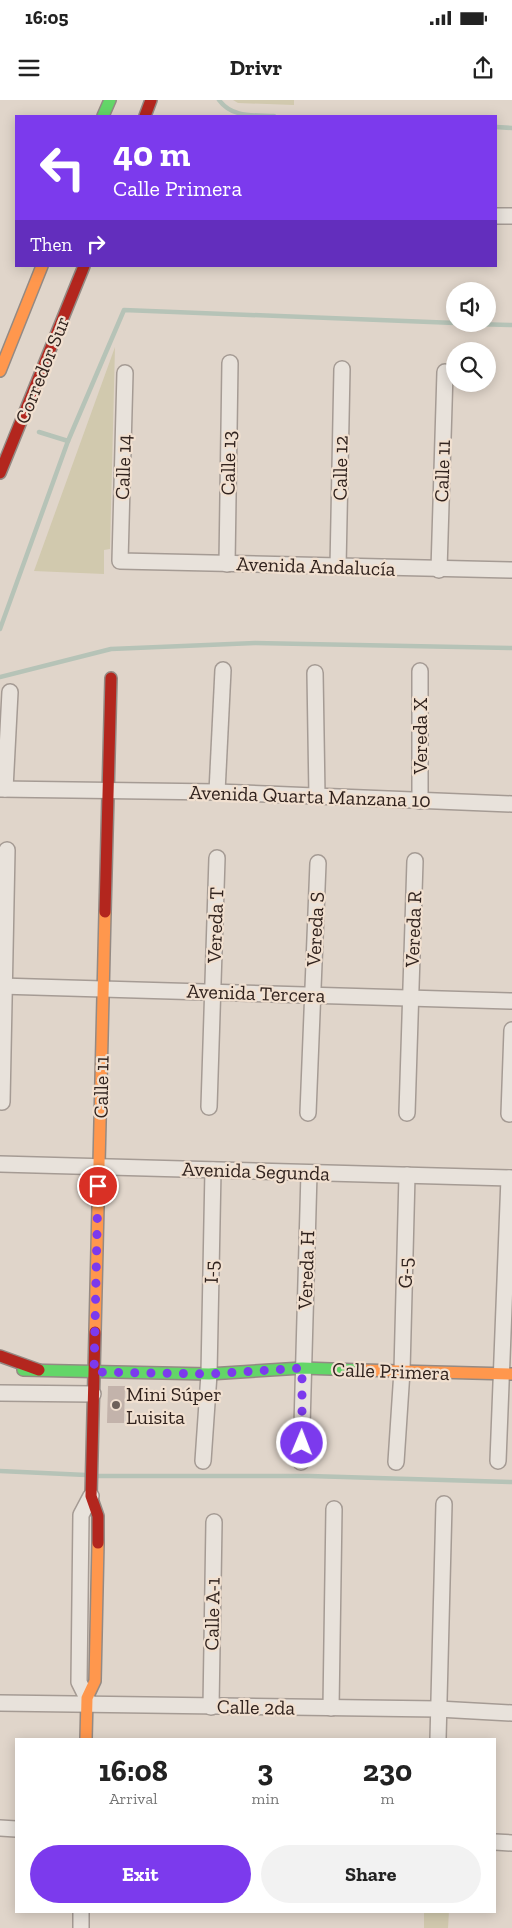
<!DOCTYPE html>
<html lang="en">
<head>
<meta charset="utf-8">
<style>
	body { margin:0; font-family:"Zilla Slab",serif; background:#f2f2f2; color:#222; height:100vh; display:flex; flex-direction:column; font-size:19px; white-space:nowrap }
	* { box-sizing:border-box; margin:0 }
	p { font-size:16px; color:#767676 }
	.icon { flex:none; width:28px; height:28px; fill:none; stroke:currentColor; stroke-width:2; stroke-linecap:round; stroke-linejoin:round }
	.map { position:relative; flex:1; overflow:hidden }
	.panel { position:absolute; left:15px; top:1638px; width:481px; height:175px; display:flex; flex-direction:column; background:#fff; border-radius:0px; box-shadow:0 2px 12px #0003 }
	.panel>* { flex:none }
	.hud { position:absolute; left:15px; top:15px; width:482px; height:152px; border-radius:0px; box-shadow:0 2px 12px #0003; background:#7c3aed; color:#fff; overflow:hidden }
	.tools { position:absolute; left:446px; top:182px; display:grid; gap:10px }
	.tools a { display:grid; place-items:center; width:50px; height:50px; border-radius:50%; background:#fff; box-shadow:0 2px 12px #0003; font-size:25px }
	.pin { position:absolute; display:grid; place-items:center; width:42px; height:42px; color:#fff; margin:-21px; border:2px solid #fff; border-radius:50%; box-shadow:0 1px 5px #0007 }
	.me { position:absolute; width:55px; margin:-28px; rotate:1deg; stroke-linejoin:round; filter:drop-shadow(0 0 4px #0008) }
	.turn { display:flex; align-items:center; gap:18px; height:105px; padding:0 15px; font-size:22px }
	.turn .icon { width:65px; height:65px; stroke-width:2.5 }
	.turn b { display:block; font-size:35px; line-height:42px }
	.then { display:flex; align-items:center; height:48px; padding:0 15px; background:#0003; gap:10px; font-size:19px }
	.eta { display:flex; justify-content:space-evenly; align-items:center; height:85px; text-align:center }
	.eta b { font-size:30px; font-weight:700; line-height:35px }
	.primary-button { display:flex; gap:10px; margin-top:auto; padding:10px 15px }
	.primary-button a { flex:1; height:58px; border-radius:30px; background:#7c3aed; color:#fff; font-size:20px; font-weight:700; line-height:58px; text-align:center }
	.primary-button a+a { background:#f2f2f2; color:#222 }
	.status { display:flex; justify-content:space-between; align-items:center; height:35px; padding:0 25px; background:#fff; direction:ltr }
	.status svg { height:14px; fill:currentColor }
	header { display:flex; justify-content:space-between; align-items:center; height:65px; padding:0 15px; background:#fff; font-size:22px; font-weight:700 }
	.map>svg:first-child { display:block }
</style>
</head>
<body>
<div class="status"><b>16:05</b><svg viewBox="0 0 49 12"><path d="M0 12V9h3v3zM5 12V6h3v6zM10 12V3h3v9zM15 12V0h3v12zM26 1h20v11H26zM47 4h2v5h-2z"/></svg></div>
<header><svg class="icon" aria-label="menu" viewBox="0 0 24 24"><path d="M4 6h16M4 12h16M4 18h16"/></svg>Drivr<svg class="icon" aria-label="share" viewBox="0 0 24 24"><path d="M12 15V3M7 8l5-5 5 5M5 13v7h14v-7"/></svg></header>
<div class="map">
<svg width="512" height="1828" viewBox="0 0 512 1828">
	<rect width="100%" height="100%" fill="#e0d5ca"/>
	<g fill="#d1c9ae">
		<polygon points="233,0 294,0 294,5 238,3"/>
		<polygon points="115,247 110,449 104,450 104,474 34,471"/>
		<polygon points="424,1811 449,1811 448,1828 424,1828"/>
	</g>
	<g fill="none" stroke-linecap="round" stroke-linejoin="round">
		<g stroke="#b6c3b7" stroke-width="4.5">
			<path d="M219,0c13,18 34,15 55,16"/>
			<polyline points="496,27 512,28"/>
			<polyline points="472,224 512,225"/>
			<polyline points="39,332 68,341 124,210 455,223"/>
			<polyline points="0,529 68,341"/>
			<polyline points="0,577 111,549 255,543 512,548"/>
			<polyline points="0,1371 86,1375"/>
			<polyline points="98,1376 310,1376 512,1382"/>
		</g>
	</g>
	<polygon fill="#c3b3ab" points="108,1286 125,1286 124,1323 107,1323"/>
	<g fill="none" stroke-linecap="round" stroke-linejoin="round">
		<g stroke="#a59b94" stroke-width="18">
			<g id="street">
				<polyline points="496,116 512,116"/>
				<polyline points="125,273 120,461 512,470"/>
				<polyline points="227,464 230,263"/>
				<polyline points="338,467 342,269"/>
				<polyline points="439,470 445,272"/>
				<polyline points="315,573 317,696"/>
				<polyline points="0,689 217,692 512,704"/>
				<polyline points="5,689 10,592"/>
				<polyline points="217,692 223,570"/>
				<polyline points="420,701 420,571"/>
				<polyline points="0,886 512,901"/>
				<polyline points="2,1002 7,750"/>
				<polyline points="209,1007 217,758"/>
				<polyline points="308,1013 318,763"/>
				<polyline points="407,1013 415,761"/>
				<polyline points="509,1014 512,930"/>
				<polyline points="0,1064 512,1078"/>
				<polyline points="0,1293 93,1294"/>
				<polyline points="203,1361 209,1274 213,1070"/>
				<polyline points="498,1361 509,1078"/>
				<polyline points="301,1362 309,1073"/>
				<polyline points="396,1362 402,1271 407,1075"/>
				<polyline points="87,1598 79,1582 81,1415 91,1396"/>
				<polyline points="0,1603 438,1609 512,1613"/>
				<polyline points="211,1607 214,1422"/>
				<polyline points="331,1608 334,1409"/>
				<polyline points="438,1639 444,1404"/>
				<polyline points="0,1728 16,1729"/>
				<polyline points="495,1742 512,1743"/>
				<polyline points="81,1828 81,1811"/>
			</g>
		</g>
		<g stroke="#948a84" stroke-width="14">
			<g id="fast">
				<polyline points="103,16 110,0"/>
				<polyline points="23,1270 209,1274 302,1268 361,1270"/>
			</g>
		</g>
		<g stroke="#948a84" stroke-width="14">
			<g id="slow">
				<polyline points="0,271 42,166"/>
				<polyline points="95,1232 105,812"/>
				<polyline points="361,1270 512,1274"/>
				<polyline points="86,1639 87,1598 95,1581 98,1443"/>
			</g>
		</g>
		<g stroke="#948a84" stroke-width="14">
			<g id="jam">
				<polyline points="145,16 151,0"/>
				<polyline points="0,373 84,166"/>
				<polyline points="105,812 111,578"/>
				<polyline points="95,1232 91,1396 98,1416 98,1443"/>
				<polyline points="0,1256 39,1270"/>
			</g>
		</g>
		<use href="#street" stroke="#e8e2db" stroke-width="15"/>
		<use href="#fast" stroke="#63d668" stroke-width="11"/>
		<use href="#slow" stroke="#ff974d" stroke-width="11"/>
		<use href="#jam" stroke="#b3261e" stroke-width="11"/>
	</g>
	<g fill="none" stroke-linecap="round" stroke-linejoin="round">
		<polyline stroke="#7c3aed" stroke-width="9" stroke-dasharray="0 16.2" points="98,1086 94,1272 209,1274 302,1268 302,1343"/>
	</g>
	<circle fill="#6e615a" stroke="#f1e0d0" stroke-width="2" cx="116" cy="1305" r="5"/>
	<g text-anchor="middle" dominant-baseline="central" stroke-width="4.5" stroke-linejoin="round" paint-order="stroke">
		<g font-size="20" fill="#31231e" stroke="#f1e0d0">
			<text transform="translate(42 270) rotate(-68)">Corredor Sur</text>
			<text transform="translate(228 363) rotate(-89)">Calle 13</text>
			<text transform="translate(123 367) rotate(-88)">Calle 14</text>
			<text transform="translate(340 368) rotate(-89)">Calle 12</text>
			<text transform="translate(442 371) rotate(-88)">Calle 11</text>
			<text transform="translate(316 466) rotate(2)">Avenida Andalucía</text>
			<text transform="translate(420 636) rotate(-90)">Vereda X</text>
			<text transform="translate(310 696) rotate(2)">Avenida Quarta Manzana 10</text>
			<text transform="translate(215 825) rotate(-88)">Vereda T</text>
			<text transform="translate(315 829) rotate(-87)">Vereda S</text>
			<text transform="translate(413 829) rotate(-88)">Vereda R</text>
			<text transform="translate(256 893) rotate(2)">Avenida Tercera</text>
			<text transform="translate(101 987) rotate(-89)">Calle 11</text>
			<text transform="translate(256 1071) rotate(2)">Avenida Segunda</text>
			<text transform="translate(306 1170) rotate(-88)">Vereda H</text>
			<text transform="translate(211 1172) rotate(-89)">I-5</text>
			<text transform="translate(405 1173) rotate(-89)">G-5</text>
			<text transform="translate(391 1271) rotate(2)">Calle Primera</text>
			<text transform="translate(212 1514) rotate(-89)">Calle A-1</text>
			<text transform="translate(256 1607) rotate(1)">Calle 2da</text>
		</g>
		<g font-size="20" fill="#31231e" stroke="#f1e0d0" text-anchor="start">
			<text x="126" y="1294">Mini Súper<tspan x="126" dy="23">Luisita</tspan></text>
		</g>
	</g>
</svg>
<div class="tools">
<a><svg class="icon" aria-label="sound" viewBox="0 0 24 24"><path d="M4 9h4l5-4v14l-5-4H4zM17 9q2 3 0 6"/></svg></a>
<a><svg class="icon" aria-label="search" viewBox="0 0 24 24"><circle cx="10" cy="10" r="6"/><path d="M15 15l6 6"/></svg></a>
</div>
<div class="pin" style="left:98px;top:1086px;background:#d93025"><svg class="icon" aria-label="arrive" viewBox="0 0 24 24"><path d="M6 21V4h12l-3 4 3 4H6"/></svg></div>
<svg class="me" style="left:302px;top:1343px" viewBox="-20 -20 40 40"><circle r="17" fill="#7c3aed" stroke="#fff" stroke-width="3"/><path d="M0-11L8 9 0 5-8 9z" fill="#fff"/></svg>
<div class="hud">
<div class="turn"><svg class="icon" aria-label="left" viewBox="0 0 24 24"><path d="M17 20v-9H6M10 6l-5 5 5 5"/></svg><div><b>40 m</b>Calle Primera</div></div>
<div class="then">Then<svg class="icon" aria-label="right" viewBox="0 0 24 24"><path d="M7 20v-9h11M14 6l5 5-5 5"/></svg></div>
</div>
<section class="panel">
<div class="eta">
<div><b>16:08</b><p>Arrival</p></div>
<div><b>3</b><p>min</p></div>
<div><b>230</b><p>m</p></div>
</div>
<div class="primary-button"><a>Exit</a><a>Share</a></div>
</section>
</div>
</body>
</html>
